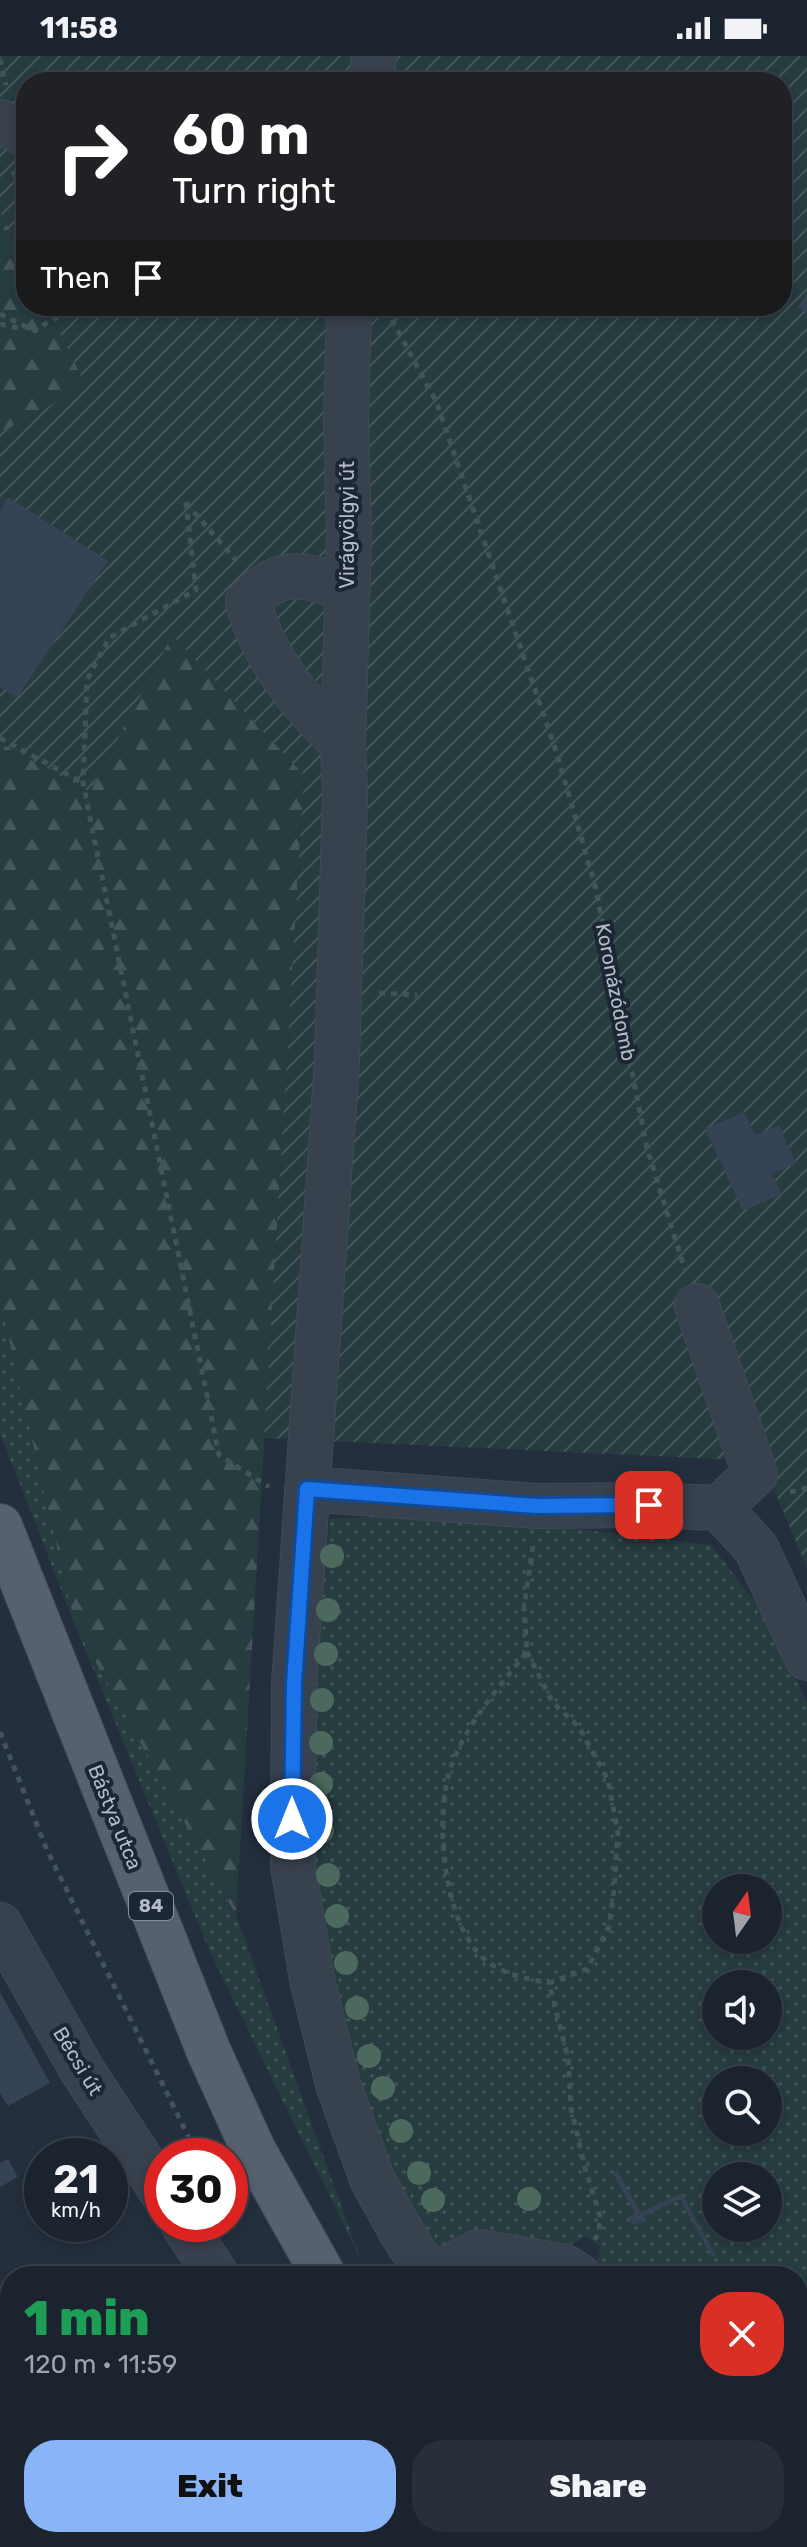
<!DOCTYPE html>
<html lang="en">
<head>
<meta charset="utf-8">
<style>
	body { margin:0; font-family:Rubik,sans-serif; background:#282f3a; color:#f1f3f6; height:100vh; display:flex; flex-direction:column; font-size:30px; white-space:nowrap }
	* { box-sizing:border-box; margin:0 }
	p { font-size:26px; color:#a0a4aa }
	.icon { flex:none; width:44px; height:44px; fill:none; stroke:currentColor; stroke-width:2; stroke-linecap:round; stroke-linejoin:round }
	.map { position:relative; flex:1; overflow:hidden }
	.drawer { position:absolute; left:0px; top:2210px; width:808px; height:282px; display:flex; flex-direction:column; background:#1b232e; border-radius:32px 32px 0 0; box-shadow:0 4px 12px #0003,0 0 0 2px #39404a }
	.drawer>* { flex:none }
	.top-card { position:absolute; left:16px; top:16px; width:776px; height:244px; border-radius:32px; box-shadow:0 4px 12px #0003,0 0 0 2px #39404a; background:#202124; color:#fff; overflow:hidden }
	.needle { width:52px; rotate:14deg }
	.controls { position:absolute; left:702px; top:1818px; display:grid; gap:16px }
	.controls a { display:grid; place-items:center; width:80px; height:80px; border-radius:50%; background:#1b232e; box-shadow:0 4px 12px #0003,0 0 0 2px #39404a; font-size:40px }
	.speed { position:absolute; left:24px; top:2082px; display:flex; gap:16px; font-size:40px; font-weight:700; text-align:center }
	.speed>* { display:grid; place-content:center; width:104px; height:104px; border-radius:50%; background:#1b232e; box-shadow:0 4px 12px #0003,0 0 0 2px #39404a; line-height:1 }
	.speed small { font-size:20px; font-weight:400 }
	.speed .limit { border:12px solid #d22; background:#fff; color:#111 }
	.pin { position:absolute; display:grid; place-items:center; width:68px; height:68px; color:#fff; margin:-34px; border-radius:16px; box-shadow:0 4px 12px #0006 }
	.me { position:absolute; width:88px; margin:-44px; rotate:0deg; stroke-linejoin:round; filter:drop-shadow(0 0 6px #0008) }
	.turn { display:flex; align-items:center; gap:28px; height:168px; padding:0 24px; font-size:36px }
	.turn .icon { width:104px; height:104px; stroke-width:2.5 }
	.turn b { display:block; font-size:56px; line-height:68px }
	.then { display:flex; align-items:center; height:76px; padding:0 24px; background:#0003; gap:16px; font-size:30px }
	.round { display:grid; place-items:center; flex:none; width:84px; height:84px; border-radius:32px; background:#282f3a }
	.overview { display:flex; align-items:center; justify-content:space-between; height:136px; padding:0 24px }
	h1 { font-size:48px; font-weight:800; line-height:60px; color:#1e9e55 }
	.cta { display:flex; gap:16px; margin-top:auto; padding:16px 24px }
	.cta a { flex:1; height:92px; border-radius:32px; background:#8ab4f8; color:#111; font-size:32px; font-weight:800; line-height:92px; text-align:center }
	.cta a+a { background:#282f3a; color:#f1f3f6 }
	.status { display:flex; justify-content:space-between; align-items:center; height:56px; padding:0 40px; background:#1b232e; direction:ltr }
	.status svg { height:22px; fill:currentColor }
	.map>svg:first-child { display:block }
</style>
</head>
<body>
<div class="status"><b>11:58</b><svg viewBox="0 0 49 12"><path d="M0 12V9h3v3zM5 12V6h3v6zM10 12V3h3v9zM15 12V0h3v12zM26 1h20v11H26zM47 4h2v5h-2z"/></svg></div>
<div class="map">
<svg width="807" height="2491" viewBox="0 0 807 2491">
	<defs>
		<pattern id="grass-dots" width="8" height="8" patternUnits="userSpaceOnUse" patternTransform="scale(2)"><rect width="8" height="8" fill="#263c3f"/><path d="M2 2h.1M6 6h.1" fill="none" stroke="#435659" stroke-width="1.8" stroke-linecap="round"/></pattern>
		<pattern id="forest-firs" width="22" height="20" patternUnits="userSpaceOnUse" patternTransform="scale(2)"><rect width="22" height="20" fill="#263c3f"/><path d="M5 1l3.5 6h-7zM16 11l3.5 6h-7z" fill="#435659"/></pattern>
		<pattern id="garden-furrows" width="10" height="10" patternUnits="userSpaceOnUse" patternTransform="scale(2)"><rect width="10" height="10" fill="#263c3f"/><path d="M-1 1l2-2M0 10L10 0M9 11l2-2" fill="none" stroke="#435659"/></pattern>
	</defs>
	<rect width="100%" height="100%" fill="#242f3e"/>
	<g fill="url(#grass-dots)" fill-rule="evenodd">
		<polygon points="0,1244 75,1569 236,1859 360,2202 210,1896 75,1569 0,1377"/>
		<path d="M457,1459l254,30 47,61 49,95v696l-9,-8v-113h-195l-7,-4 4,-25 -14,-11 -23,13 -110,1 -37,-7 -90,-252 -24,-202 28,-271zM716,1832h52v52h-52zM716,1928h52v52h-52zM716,2024h52v52h-52zM716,2120h52v52h-52z"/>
		<polygon points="550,2482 626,2482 624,2491 558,2491"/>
	</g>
	<g fill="url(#forest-firs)">
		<polygon points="0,155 26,207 26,250 47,250 87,330 0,377"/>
		<polygon points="172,578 304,719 236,1859 75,1569 0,1244 0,687 90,736"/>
	</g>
	<polygon fill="url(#garden-furrows)" points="0,0 807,0 807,1513 762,1405 264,1382 304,719 172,579 90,736 0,687 0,377 86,330 47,250 782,250 782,26 26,26 26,207 0,155"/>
	<g fill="#364354">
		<polygon points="807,238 807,258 798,251"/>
		<polygon points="8,441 108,505 17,642 0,631 0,454"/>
		<polygon points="744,1056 755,1079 779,1069 796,1107 772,1118 782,1138 743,1155 705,1073"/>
		<polygon points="0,1936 50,2027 8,2050 0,2037"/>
		<polygon points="8,2103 18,2121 0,2131 0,2107"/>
		<polygon points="617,2115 641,2156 682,2137 715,2199 712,2201 680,2143 644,2160 646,2164 633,2169 628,2162 635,2157 613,2118"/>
		<polygon points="10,2244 10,2311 0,2295 0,2250"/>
		<polygon points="153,2482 159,2491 141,2491"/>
		<polygon points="252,2482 323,2482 329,2491 258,2491"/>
	</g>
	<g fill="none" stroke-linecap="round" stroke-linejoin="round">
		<g stroke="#414a57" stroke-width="46">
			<g id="minor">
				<polyline points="371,26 374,0"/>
				<polyline points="0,66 26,78"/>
				<polyline points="349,250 346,365 349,482 343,688 345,740 337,1005 294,1628 293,1810 312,1923 338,2028 372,2123 399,2172 429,2220"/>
				<path d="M343,688c-42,-40 -80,-86 -95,-142 31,-36 60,-29 99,-11"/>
				<polyline points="697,1250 755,1418 719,1452 756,1492 807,1602"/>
				<polyline points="307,1433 536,1450 649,1449 719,1452"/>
				<polyline points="0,1869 82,2014 162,2136"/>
				<polyline points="183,2168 217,2220"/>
				<polyline points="433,2220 479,2196 565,2211 579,2220"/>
				<polyline points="798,2386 807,2398"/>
				<polyline points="0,2481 5,2491"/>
				<polyline points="387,2482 392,2491"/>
				<polyline points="687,2482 691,2491"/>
			</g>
		</g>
		<g stroke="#414a57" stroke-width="46">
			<g id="major">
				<polyline points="0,1470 209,1996 253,2093 324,2220"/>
				<polyline points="495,2482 507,2491"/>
			</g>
		</g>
		<g stroke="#3f5557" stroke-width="5" stroke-dasharray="6 6" stroke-linecap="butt">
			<polyline points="0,3 6,29"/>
			<polyline points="13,115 26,139"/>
			<polyline points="0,258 35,275 71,250"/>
			<polyline points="392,264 436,345 556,695 595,829 647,1092 685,1214"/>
			<polyline points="0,268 22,273"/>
			<polyline points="186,446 196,534 109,582 87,624 83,727 219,1399 269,1431"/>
			<polyline points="186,447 235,503"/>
			<polyline points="0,682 83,727"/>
			<polyline points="379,937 417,939"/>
			<polyline points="790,1436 807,1432"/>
			<path d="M533,1490l-9,61 3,45c-28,35 -59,70 -75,112 -19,50 -10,169 39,200 18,12 38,15 58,19"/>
			<polyline points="527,1596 553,1647 579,1671 608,1724 618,1777 614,1833 609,1871 587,1913 549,1927 568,2002 571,2052 585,2112 600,2160 599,2176 594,2185"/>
			<polyline points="0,1676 47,1794 198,2100"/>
			<polyline points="436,2482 442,2491"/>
		</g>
		<use href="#minor" stroke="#38414e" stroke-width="44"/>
		<use href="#major" stroke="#56606e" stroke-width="44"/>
	</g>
	<g fill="#4b6a5d">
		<circle cx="332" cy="1500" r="12"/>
		<circle cx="328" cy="1554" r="12"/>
		<circle cx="326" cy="1598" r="12"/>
		<circle cx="322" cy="1644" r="12"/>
		<circle cx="321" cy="1687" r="12"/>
		<circle cx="321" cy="1728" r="12"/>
		<circle cx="322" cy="1775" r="12"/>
		<circle cx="328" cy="1819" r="12"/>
		<circle cx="337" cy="1860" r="12"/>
		<circle cx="346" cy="1907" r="12"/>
		<circle cx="357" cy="1952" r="12"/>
		<circle cx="369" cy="2000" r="12"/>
		<circle cx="383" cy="2032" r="12"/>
		<circle cx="401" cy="2075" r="12"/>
		<circle cx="419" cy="2117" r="12"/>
		<circle cx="529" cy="2143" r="12"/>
		<circle cx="433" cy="2144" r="12"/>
	</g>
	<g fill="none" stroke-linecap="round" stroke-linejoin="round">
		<g stroke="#114b97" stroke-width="20">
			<polyline id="route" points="292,1763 294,1628 307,1433 536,1450 649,1449"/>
		</g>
		<use href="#route" stroke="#1a73e8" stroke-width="14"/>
	</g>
	<g text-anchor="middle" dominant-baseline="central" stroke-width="8" stroke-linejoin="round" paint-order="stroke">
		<rect fill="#1d2633" stroke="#878f9c" stroke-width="2" x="129" y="1836" width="44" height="28" rx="6"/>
		<g font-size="18" font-weight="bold" fill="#b4bcc9">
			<text x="151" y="1850">84</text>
		</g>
		<g font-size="20" fill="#b4bcc9" stroke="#1d2633">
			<text transform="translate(347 469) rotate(-90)">Virágvölgyi út</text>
			<text transform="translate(616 936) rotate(79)">Koronázódomb</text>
			<text transform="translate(115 1761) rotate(68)">Bástya utca</text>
			<text transform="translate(78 2005) rotate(59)">Bécsi út</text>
		</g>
	</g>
</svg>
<div class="controls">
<a><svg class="needle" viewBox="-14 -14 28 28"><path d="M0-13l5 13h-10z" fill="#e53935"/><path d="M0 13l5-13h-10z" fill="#a0a4aa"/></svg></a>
<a><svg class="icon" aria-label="sound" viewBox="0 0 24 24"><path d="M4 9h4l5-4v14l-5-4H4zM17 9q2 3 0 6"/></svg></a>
<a><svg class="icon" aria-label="search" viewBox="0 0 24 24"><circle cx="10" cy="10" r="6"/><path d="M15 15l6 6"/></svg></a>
<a><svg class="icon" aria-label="layers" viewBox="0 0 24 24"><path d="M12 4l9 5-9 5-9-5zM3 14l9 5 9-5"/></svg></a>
</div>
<div class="speed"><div>21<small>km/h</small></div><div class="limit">30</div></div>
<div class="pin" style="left:649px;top:1449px;background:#d93025"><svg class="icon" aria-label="arrive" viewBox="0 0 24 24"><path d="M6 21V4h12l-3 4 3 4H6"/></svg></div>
<svg class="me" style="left:292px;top:1763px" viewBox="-20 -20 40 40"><circle r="17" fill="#1a73e8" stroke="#fff" stroke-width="3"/><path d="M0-11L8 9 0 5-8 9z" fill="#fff"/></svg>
<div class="top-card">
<div class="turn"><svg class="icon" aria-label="right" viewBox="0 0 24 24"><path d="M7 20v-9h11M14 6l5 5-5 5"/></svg><div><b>60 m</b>Turn right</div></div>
<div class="then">Then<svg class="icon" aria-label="arrive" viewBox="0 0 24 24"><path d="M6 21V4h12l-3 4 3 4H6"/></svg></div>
</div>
<section class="drawer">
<div class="overview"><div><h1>1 min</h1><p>120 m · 11:59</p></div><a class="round" style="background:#d93025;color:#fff"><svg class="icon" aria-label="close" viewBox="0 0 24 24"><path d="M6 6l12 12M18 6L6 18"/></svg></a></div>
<div class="cta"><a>Exit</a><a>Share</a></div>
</section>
</div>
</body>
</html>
